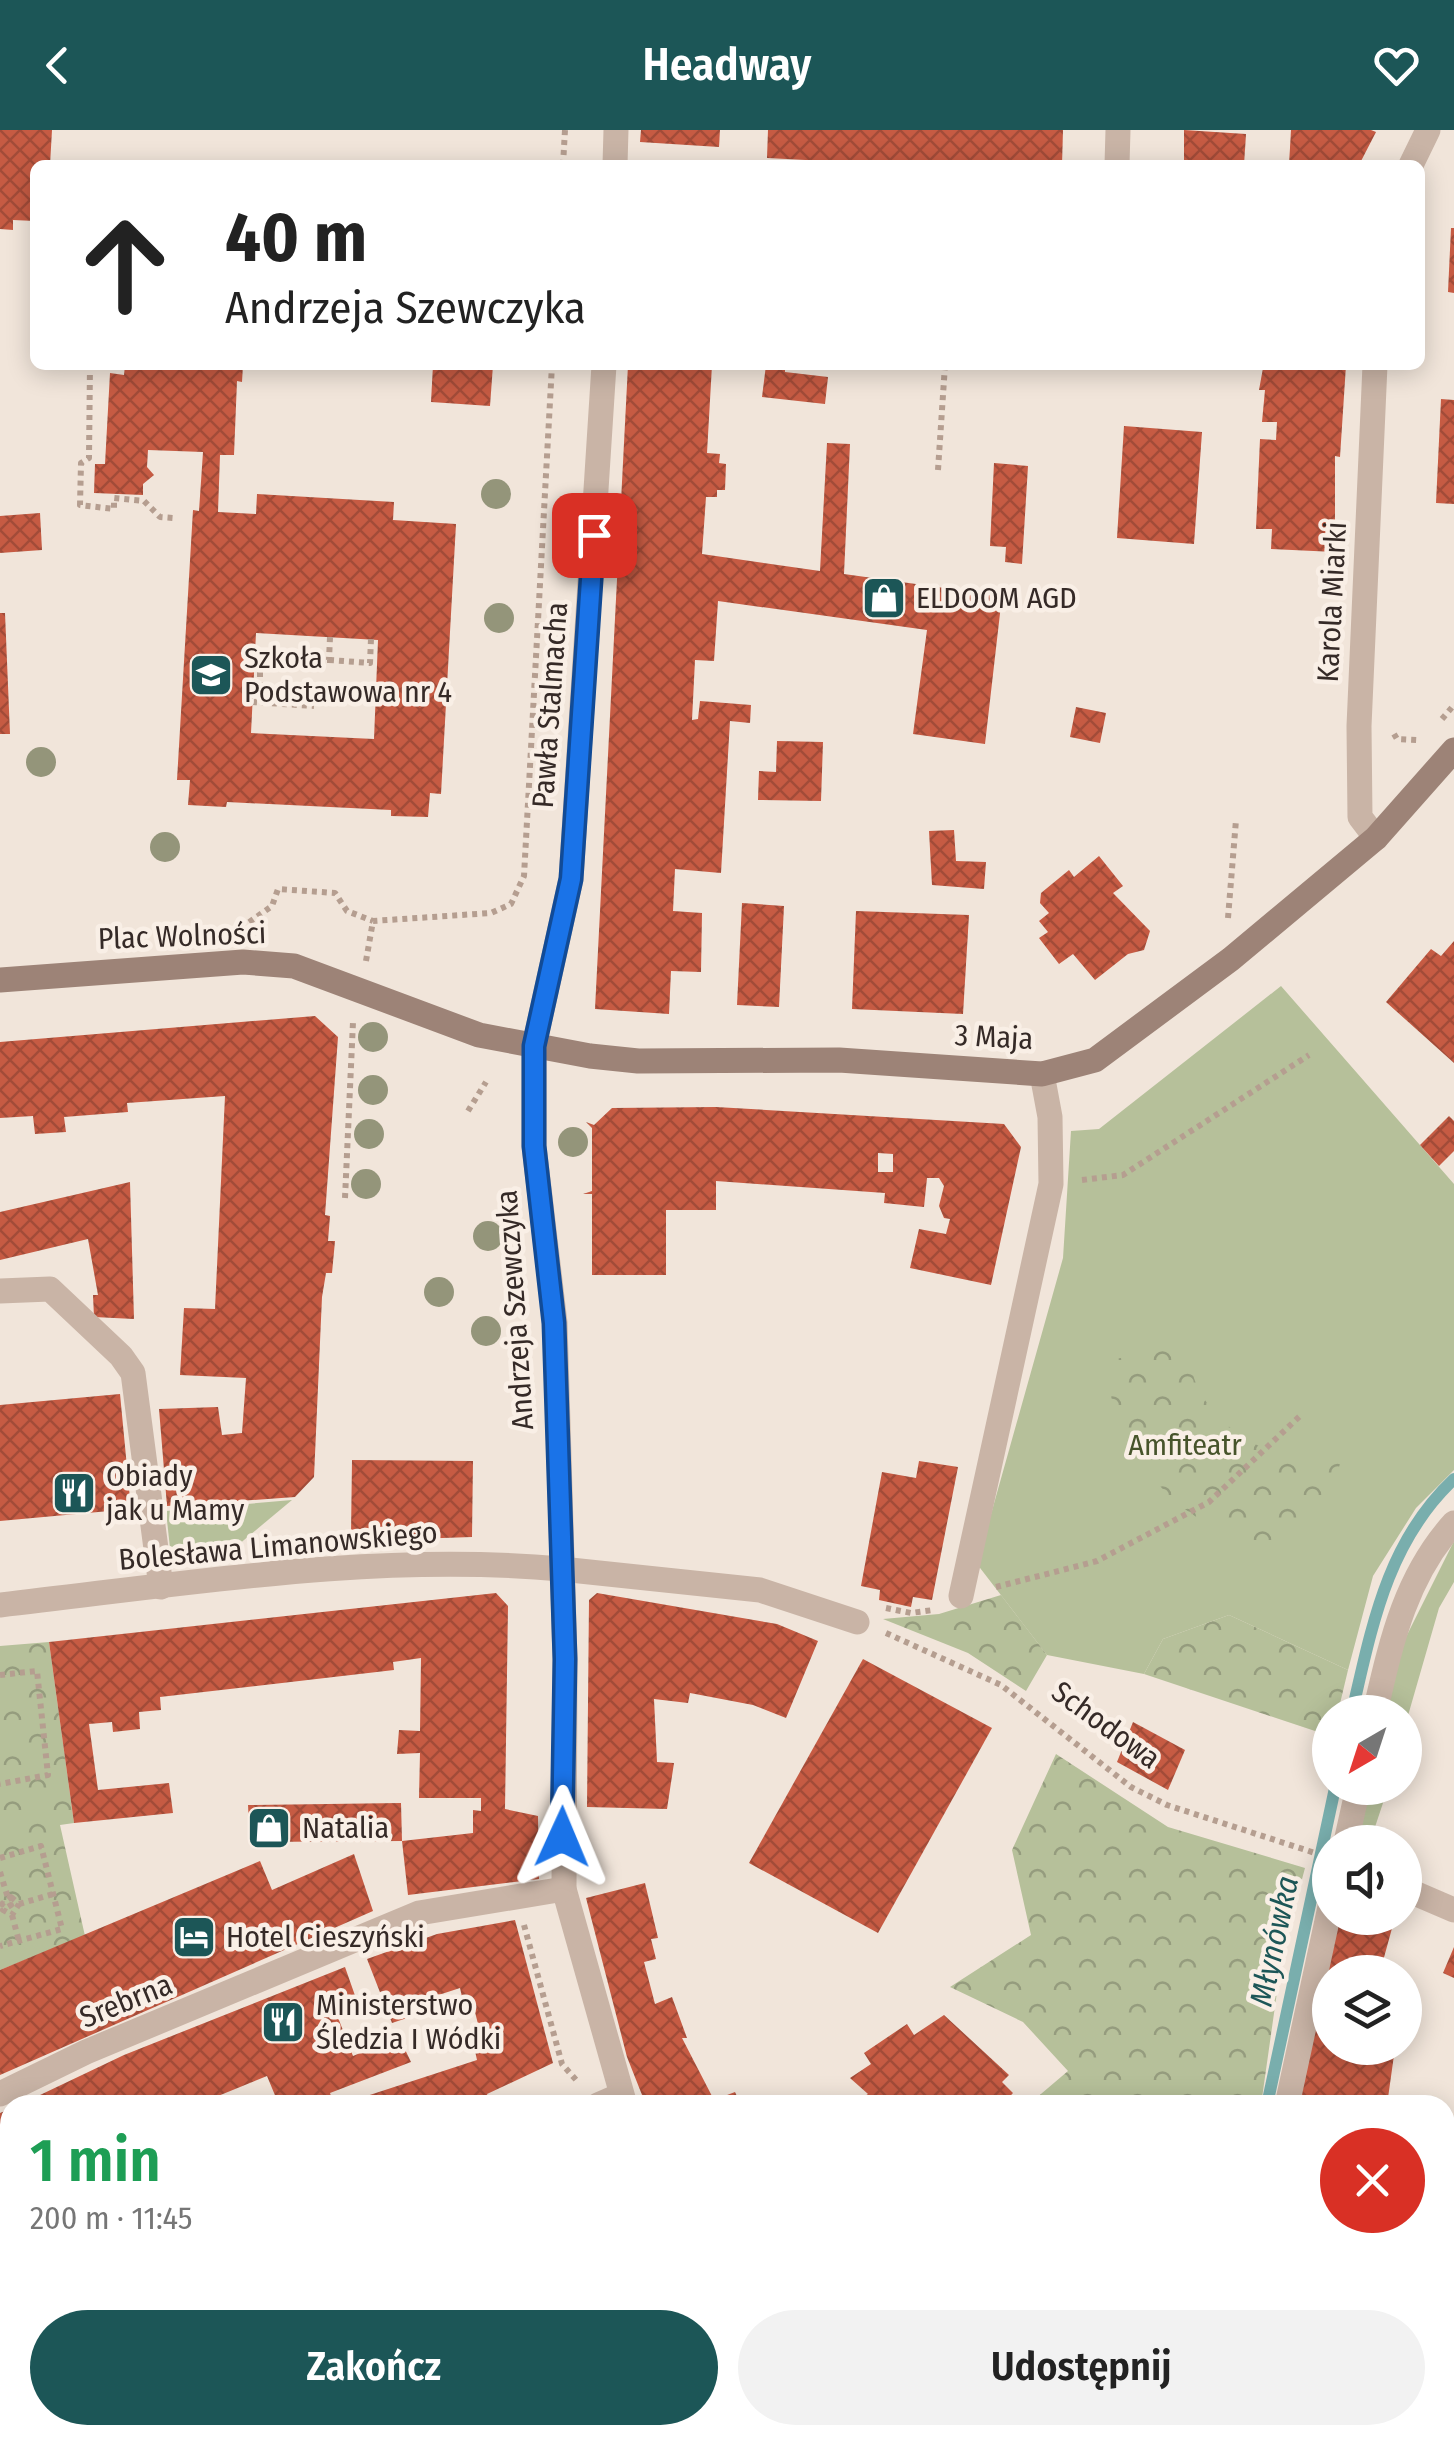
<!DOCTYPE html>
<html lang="pl">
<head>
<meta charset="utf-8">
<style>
	body { margin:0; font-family:"Fira Sans Condensed",sans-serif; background:#f2f2f2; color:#222; height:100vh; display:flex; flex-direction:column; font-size:38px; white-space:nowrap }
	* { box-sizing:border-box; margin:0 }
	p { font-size:32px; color:#767676 }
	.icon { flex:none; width:55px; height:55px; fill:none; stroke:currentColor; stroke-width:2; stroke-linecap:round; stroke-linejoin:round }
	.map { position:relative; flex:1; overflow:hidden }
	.side { position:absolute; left:0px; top:1965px; width:1455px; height:350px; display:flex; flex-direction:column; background:#fff; border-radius:30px 30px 0 0; box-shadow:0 5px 25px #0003 }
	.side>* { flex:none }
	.guide { position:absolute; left:30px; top:30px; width:1395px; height:210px; border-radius:15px; box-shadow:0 5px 25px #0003; background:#fff; color:#222; overflow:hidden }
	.needle { width:65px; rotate:219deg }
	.controls { position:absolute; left:1312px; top:1565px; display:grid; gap:20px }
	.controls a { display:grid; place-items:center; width:110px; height:110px; border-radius:50%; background:#fff; box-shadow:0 5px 25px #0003; font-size:50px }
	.pin { position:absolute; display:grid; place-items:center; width:85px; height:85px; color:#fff; margin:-42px; border-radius:20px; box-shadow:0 5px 15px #0006 }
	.me { position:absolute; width:110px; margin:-55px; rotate:1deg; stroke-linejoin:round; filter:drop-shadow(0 0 8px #0008) }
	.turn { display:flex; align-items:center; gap:35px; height:210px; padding:0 30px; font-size:45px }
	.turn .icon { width:130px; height:130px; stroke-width:2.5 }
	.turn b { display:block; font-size:70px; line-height:85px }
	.round { display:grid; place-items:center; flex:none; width:105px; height:105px; border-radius:52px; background:#f2f2f2 }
	.overview { display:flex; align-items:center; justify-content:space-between; height:170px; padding:0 30px }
	h1 { font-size:60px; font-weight:600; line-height:75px; color:#1e9e55 }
	.cta { display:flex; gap:20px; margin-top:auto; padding:20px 30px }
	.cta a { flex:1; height:115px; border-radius:60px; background:#1c5657; color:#fff; font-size:40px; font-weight:600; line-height:115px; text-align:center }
	.cta a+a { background:#f2f2f2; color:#222 }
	header { display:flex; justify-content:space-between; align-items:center; height:130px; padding:0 30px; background:#1c5657; color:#fff; font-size:45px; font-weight:600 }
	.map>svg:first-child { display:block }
</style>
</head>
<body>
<header><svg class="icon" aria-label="back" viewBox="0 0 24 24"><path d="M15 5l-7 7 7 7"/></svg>Headway<svg class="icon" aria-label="heart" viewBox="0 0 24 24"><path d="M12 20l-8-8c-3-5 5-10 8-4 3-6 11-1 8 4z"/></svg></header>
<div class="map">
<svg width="1454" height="2315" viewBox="0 0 1454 2315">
	<defs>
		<pattern id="forest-crowns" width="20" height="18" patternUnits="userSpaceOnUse" patternTransform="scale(2.5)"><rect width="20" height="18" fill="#b6c09a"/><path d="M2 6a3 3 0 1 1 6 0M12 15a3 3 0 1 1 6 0" fill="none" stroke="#959c7e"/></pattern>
		<pattern id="building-cross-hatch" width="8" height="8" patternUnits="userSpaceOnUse" patternTransform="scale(2.5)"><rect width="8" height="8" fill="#c65b43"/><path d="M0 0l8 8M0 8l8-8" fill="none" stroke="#a24b38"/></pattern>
	</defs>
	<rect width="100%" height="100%" fill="#f1e5da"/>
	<g fill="#b6c09a">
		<polygon points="1281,856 1454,1054 1454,1340 1416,1378 1373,1446 1348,1540 1229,1485 1163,1509 1144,1544 1047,1525 977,1434 1063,1128 1071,1001 1099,999"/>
		<polygon points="292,1370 238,1415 178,1423 170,1418 166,1381"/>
		<polygon points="1454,1411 1454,1452 1439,1478 1405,1596 1405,1582 1385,1582 1402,1515"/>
		<polygon points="1365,1658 1388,1658 1370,1712 1351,1712"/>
	</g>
	<g fill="url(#forest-crowns)">
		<path d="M1184,1215c6,15 9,37 18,51 34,50 83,69 141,57l-14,50 -37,41c-113,-3 -166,-81 -191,-182z"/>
		<polygon points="1001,1465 1047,1525 1026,1561 968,1523 883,1489 939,1484"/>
		<polygon points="1229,1485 1348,1540 1338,1582 1330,1582 1330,1606 1144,1544 1163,1509"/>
		<polygon points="49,1512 74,1693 60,1695 85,1806 0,1840 0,1516"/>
		<polygon points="1056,1624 1168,1697 1305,1738 1283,1820 1261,1975 1028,1975 1068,1941 1023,1892 950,1857 1031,1805 1012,1720"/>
	</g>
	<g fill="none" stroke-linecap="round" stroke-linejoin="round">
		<g stroke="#79aead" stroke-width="12">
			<path d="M1352,1582c20,-86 35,-170 102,-233"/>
			<polyline points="1267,1975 1335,1658"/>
			<polyline points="1196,2315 1199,2305"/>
		</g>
	</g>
	<g fill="url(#building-cross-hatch)" fill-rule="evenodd">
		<polygon points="0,0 52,0 50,35 35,35 35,91 13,90 13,100 0,99"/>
		<polygon points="641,0 720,0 719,17 640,12"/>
		<polygon points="768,0 1063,0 1062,35 902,35 767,28"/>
		<polygon points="1184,0 1246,4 1244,35 1184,35"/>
		<polygon points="1291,0 1371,0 1376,2 1359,35 1289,35"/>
		<polygon points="1451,98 1454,98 1454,163 1448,162"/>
		<path d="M125,235h118l-1,17 -5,-1 -3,74h-14l-2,57 38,2 1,-20 137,8 -1,18 63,4 -15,270 -11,-1 -2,24 -37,-1v-6l-164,-8 -1,5 -38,-2 2,-25h-13l16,-270 6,1 4,-59 -55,-2 -1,17 7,8 -11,9v11l-49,-2 1,-29h10l5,-91 14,2zM256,503l122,7 -4,99 -123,-6z"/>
		<polygon points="433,235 493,235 490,276 431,272"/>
		<polygon points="628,235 712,235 707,323 720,324 719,333 726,334 725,360 717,360 717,367 706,367 702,424 820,441 827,313 850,314 844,444 1002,466 985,614 913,604 927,500 718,471 714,531 695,530 692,590 698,589 700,571 751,575 750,593 730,591 721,743 675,739 673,781 702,783 701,842 671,841 669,884 595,879"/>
		<polygon points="766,235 785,235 785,242 828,247 825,274 762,267"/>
		<polygon points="1269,235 1346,235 1340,327 1335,326 1335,422 1271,419 1272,399 1256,399 1260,309 1276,310 1277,292 1262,292 1265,260 1259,260 1263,238"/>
		<polygon points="1441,269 1454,270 1454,374 1436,373"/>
		<polygon points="1124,296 1202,302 1194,414 1117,408"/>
		<polygon points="994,333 1028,336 1022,434 1005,432 1006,417 990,416"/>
		<polygon points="40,383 42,420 0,423 0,386"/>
		<polygon points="0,483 5,483 10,604 0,604"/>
		<polygon points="1076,577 1106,583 1100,613 1070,607"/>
		<polygon points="777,611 823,612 821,671 758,670 759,641 776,642"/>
		<polygon points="954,700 956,731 986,732 984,759 932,755 929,701"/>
		<polygon points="1099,726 1123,756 1113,763 1150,801 1144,820 1128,824 1095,850 1073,824 1059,834 1039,808 1048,802 1039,791 1049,783 1040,773 1041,763 1069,740 1074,747"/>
		<polygon points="742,773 784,776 779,877 737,875"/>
		<polygon points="856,781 969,785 963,884 852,879"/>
		<polygon points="1454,811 1454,933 1386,872 1431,819 1441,826"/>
		<polygon points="315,886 338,907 325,1085 330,1086 328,1111 335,1111 332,1143 326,1143 322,1167 314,1347 295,1367 167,1376 159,1279 218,1277 222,1305 242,1303 246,1248 180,1245 184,1178 215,1179 225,966 127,973 128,982 64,987 66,1002 35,1004 33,986 0,988 0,912"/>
		<path d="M716,977l288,17 17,23 -30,138 -81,-17 9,-39 27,5 4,-15 -6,-1 -5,-12 5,-20 -5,-8h-12l-3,29 -40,-4 1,-10 -169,-12v29h-50v65h-74v-81h-9l9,-3v-63l-6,-6 8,3 18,-17zM878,1023l15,1v18h-15z"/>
		<polygon points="1449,986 1454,991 1454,1021 1439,1036 1420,1015"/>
		<polygon points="130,1052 134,1189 94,1187 93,1165 98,1165 88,1109 0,1130 0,1082"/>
		<polygon points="120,1264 131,1379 0,1391 0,1275"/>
		<polygon points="352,1330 473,1331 472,1407 384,1410 384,1406 351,1405"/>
		<polygon points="919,1331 958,1337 932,1470 913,1467 911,1477 879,1470 880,1460 861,1456 882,1342 916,1348"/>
		<polygon points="496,1463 508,1476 505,1679 538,1686 539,1749 408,1765 402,1711 473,1703 473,1680 481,1681 481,1668 419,1668 420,1623 397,1624 399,1600 420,1601 421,1528 393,1532 394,1540 160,1567 161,1580 139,1582 140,1599 113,1602 112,1592 89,1594 98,1660 169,1653 173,1683 74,1693 49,1512"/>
		<polygon points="597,1463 777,1494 818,1511 786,1588 753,1575 690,1563 688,1573 654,1569 657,1632 674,1633 667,1679 587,1677 589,1470"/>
		<polygon points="863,1529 992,1598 878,1803 749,1733"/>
		<polygon points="1133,1592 1185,1620 1168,1660 1117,1632"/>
		<polygon points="401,1673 402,1711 250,1712 248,1675"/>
		<polygon points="354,1724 373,1781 0,1945 0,1840 260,1731 272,1760"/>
		<polygon points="645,1753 658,1808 651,1809 656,1829 644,1832 655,1874 672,1867 687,1908 682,1908 714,1970 735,1962 741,1975 646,1975 627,1927 586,1768"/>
		<polygon points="1338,1788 1394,1791 1380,1842 1330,1842 1330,1918 1395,1918 1387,1975 1298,1975"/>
		<polygon points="515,1790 553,1933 487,1964 491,1975 339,1975 477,1930 475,1921 484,1918 473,1874 464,1876 460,1858 411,1874 416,1885 392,1893 367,1829 437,1804"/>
		<polygon points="1454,1817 1454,1848 1443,1843"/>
		<polygon points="345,1837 359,1877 337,1885 353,1926 399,1907 411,1932 330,1963 334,1975 279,1975 267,1946 196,1975 19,1975 124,1925"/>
		<polygon points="944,1885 1009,1945 1002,1952 1013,1963 1002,1975 851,1975 868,1964 850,1948 871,1934 864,1923 907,1894 914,1905"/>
		<polygon points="10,1979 10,2078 0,2082 0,1983"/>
		<polygon points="0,2120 5,2131 10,2129 10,2217 0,2222"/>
		<polygon points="1454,2191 1454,2234 1445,2229 1445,2207"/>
		<polygon points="10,2266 10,2304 0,2283 0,2271"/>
		<polygon points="23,2305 88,2305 93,2315 28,2315"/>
		<polygon points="273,2305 373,2305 378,2315 277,2315"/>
		<polygon points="544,2305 598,2305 573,2315 548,2315"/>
		<polygon points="655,2305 725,2305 729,2315 660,2315"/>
		<polygon points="778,2305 916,2305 920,2315 782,2315"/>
		<polygon points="954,2305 1057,2305 1055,2315 952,2315"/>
		<polygon points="1226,2305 1261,2309 1262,2305 1370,2305 1368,2315 1222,2315"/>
	</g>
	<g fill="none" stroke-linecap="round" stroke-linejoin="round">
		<g stroke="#b59e90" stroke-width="6" stroke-dasharray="5 5" stroke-linecap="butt">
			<polyline points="563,35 565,0"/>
			<polyline points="90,235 89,328 81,333 80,375 114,379 114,368 144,371 160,387 173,388"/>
			<polyline points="938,340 945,235"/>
			<polyline points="255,527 260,527 260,562 279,564 279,574"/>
			<polyline points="317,530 329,530 330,507"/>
			<polyline points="329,530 370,533 371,509"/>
			<polyline points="252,572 314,576"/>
			<polyline points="1442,589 1454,575"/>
			<polyline points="1394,604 1397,609 1417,610"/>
			<polyline points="1228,788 1236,690"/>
			<polyline points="241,798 272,776 278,759 335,763 347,781 373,791"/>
			<polyline points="366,831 373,791 491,783 511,774 524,746 552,235"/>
			<polyline points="468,981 486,952"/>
			<polyline points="1082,1050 1123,1045 1309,925"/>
			<polyline points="345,1068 353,892"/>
			<polyline points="996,1457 1097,1431 1209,1372 1301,1285"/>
			<polyline points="886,1478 911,1483 933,1480"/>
			<polyline points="886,1503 1001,1555 1131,1657 1167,1675 1315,1723"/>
			<polyline points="0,1545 37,1541 48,1645 0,1654"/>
			<polyline points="0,1728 41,1716 62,1799 0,1816"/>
			<polyline points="0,1742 8,1768"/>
			<polygon points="11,1767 19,1774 12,1785 3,1780 11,1775 2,1774"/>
			<polyline points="19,1774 53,1764"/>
			<polyline points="12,1785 19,1811"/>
			<polyline points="524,1795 562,1934 578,1952"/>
			<polyline points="102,2305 107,2315"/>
		</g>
		<g stroke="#c9b4a6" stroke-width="25">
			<polyline points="0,1161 50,1159 121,1226 133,1243 161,1457"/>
			<polyline points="561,1439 760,1460 857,1492"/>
			<path d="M1375,1582c16,-69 30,-135 79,-189"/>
			<polyline points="1346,1712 1358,1658"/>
		</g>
		<g stroke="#c9b4a6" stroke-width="25">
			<polyline points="615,35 616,0"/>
			<polyline points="1117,35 1118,0"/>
			<polyline points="1411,35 1428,0"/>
			<polyline points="604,235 571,749 534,916 534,1016 555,1193 565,1529 564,1759 625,1975"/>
			<polyline points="1375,235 1359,596 1360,687 1376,708"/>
			<polyline points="961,1466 1051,1054 1050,987 1042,944"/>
			<path d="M0,1475c185,-21 375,-53 561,-36"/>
			<polyline points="1405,1759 1454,1780"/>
			<polyline points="0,1964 86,1922 419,1783 564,1759"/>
			<polyline points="598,1975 621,1965"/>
			<polyline points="1287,1975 1330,1777"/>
			<polyline points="0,2245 10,2241"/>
			<polyline points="181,2305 186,2315"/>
			<polyline points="760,2305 764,2315"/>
			<polyline points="1215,2315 1217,2305"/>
		</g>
		<polyline stroke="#9d8377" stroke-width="25" points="0,850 243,832 294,836 479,905 590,926 638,931 839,930 1042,944 1095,930 1231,829 1376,708 1454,620"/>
	</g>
	<g fill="#94957a">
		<circle cx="496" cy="364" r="15"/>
		<circle cx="499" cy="488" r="15"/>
		<circle cx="41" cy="632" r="15"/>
		<circle cx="165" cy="717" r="15"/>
		<circle cx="373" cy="907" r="15"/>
		<circle cx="373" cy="960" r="15"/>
		<circle cx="369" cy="1004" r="15"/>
		<circle cx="573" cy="1012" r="15"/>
		<circle cx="366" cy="1054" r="15"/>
		<circle cx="488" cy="1106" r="15"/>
		<circle cx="439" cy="1162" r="15"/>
		<circle cx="486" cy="1201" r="15"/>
	</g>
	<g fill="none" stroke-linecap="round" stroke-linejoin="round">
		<g stroke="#114b97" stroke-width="25">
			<polyline id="route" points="562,1707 565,1529 554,1193 534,1016 534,916 571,749 594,405"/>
		</g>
		<use href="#route" stroke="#1a73e8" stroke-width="18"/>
	</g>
	<defs>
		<g id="shop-square" transform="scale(2.25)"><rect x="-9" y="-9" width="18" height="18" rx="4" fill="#1c5657" stroke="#f9efe6"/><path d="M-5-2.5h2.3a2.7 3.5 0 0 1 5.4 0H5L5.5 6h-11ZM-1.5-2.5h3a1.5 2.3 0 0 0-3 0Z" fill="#fff"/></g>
		<g id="school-square" transform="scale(2.25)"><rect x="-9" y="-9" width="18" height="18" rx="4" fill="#1c5657" stroke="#f9efe6"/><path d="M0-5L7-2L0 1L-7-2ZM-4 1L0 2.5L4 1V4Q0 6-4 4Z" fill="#fff"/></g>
		<g id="restaurant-square" transform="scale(2.25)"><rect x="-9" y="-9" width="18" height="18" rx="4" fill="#1c5657" stroke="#f9efe6"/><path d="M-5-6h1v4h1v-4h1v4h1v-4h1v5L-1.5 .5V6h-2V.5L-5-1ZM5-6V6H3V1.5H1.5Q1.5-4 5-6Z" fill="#fff"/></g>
		<g id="hotel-square" transform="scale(2.25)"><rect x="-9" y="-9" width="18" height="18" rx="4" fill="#1c5657" stroke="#f9efe6"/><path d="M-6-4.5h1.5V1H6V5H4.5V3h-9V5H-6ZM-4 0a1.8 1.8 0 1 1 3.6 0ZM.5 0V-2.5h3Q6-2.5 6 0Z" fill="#fff"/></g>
	</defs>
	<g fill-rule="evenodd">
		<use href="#shop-square" x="884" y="468"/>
		<use href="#school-square" x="211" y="545"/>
		<use href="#restaurant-square" x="74" y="1363"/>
		<use href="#shop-square" x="269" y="1698"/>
		<use href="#hotel-square" x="194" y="1807"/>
		<use href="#restaurant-square" x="283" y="1892"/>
	</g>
	<g text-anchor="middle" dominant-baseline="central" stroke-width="9" stroke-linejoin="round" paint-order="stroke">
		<g font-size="30" fill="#352a27" stroke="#f9efe6" text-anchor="start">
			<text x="916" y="468">ELDOOM AGD</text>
			<text x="244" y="528">Szkoła<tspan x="244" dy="34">Podstawowa nr 4</tspan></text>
			<text x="106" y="1346">Obiady<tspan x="106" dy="34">jak u Mamy</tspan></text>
			<text x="302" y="1698">Natalia</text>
			<text x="226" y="1807">Hotel Cieszyński</text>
			<text x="316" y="1875">Ministerstwo<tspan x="316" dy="34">Śledzia I Wódki</tspan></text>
		</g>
		<g font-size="30" fill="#352a27" stroke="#f9efe6">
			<text transform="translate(1332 472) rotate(-87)">Karola Miarki</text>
			<text transform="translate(550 575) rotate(-86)">Pawła Stalmacha</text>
			<text transform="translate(182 806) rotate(-2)">Plac Wolności</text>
			<text transform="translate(994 907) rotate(3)">3 Maja</text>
			<text transform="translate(515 1180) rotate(-94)">Andrzeja Szewczyka</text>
			<text transform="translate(278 1416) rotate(-5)">Bolesława Limanowskiego</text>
			<text transform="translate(1106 1595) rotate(36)">Schodowa</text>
			<text transform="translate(126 1871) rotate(-22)">Srebrna</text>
		</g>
		<g font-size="30" fill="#47542b" stroke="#f9efe6">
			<text x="1185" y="1315">Amfiteatr</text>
		</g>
		<g font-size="32" font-style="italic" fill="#1c5657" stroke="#f9efe6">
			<text transform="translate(1274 1811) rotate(-78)">Młynówka</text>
		</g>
	</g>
</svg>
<div class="controls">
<a><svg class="needle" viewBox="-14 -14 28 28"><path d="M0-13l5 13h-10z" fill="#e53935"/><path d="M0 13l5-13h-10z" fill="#767676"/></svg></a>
<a><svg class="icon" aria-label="sound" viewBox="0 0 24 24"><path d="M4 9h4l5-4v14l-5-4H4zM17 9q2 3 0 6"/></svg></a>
<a><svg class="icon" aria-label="layers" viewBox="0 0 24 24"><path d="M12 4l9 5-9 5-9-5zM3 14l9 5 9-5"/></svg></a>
</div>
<div class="pin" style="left:594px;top:405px;background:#d93025"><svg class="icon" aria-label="arrive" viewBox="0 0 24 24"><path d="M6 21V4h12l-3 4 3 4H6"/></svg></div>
<svg class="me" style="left:562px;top:1707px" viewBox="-20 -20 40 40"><path d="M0-17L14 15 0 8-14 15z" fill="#1a73e8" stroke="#fff" stroke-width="4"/></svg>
<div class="guide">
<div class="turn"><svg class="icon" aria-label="ahead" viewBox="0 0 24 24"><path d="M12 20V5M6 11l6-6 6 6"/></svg><div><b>40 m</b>Andrzeja Szewczyka</div></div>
</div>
<section class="side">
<div class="overview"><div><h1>1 min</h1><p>200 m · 11:45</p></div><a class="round" style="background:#d93025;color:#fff"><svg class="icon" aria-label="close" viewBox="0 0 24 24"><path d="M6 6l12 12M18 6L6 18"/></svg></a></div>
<div class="cta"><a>Zakończ</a><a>Udostępnij</a></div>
</section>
</div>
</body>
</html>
